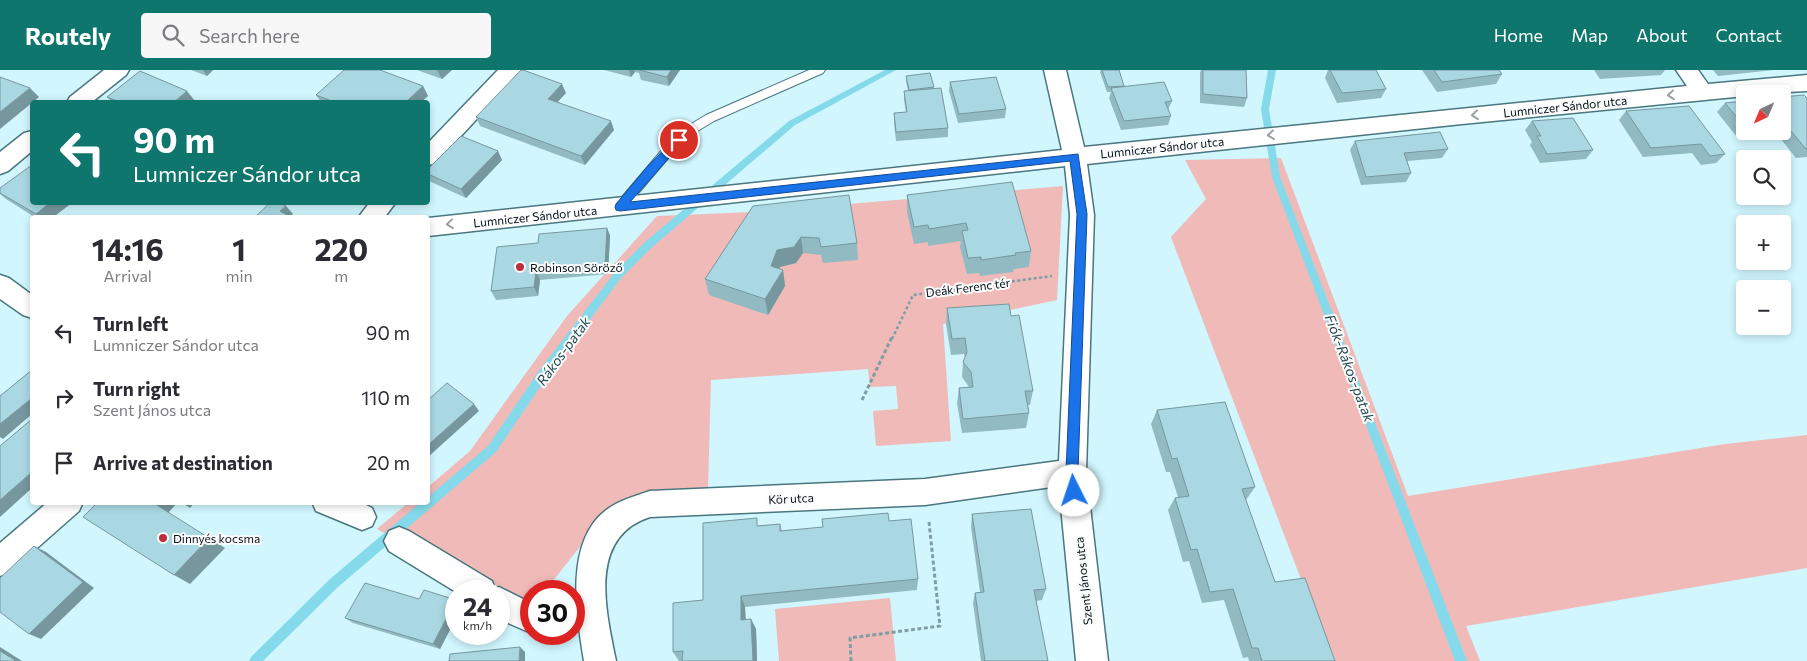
<!DOCTYPE html>
<html lang="en">
<head>
<meta charset="utf-8">
<style>
	body { margin:0; font-family:Commissioner,sans-serif; background:#f7f7f7; color:#2b2b33; height:100vh; display:flex; flex-direction:column; font-size:19px; white-space:nowrap }
	* { box-sizing:border-box; margin:0 }
	p { font-size:16px; color:#7c7c81 }
	.icon { flex:none; width:28px; height:28px; fill:none; stroke:currentColor; stroke-width:2; stroke-linecap:round; stroke-linejoin:round }
	.map { position:relative; flex:1; overflow:hidden }
	.sheet { position:absolute; left:30px; top:145px; width:400px; height:290px; display:flex; flex-direction:column; background:#fff; border-radius:5px; box-shadow:0 2px 8px #0003 }
	.sheet>* { flex:none }
	.hud { position:absolute; left:30px; top:30px; width:400px; height:105px; border-radius:5px; box-shadow:0 2px 8px #0003; background:#0f766e; color:#fff; overflow:hidden }
	.needle { width:32px; rotate:224deg }
	.buttons { position:absolute; left:1736px; top:15px; display:grid; gap:10px }
	.buttons a { display:grid; place-items:center; width:55px; height:55px; border-radius:5px; background:#fff; box-shadow:0 2px 8px #0003; font-size:25px }
	.speed { position:absolute; left:445px; top:510px; display:flex; gap:10px; font-size:25px; font-weight:700; text-align:center }
	.speed>* { display:grid; place-content:center; width:65px; height:65px; border-radius:50%; background:#fff; box-shadow:0 2px 8px #0003; line-height:1 }
	.speed small { font-size:12px; font-weight:400 }
	.speed .limit { border:8px solid #d22; background:#fff; color:#111 }
	.pin { position:absolute; display:grid; place-items:center; width:42px; height:42px; color:#fff; margin:-21px; border:2px solid #fff; border-radius:50%; box-shadow:0 1px 5px #0007 }
	.me { position:absolute; width:55px; margin:-28px; rotate:356deg; stroke-linejoin:round; filter:drop-shadow(0 0 4px #0008) }
	.turn { display:flex; align-items:center; gap:18px; height:105px; padding:0 20px; font-size:22px }
	.turn .icon { width:65px; height:65px; stroke-width:2.5 }
	.turn b { display:block; font-size:35px; line-height:42px }
	.eta { display:flex; justify-content:space-evenly; align-items:center; height:85px; text-align:center }
	.eta b { font-size:30px; font-weight:700; line-height:35px }
	ul { padding:0; list-style:none }
	li { display:flex; align-items:center; gap:15px; height:65px; padding:0 20px }
	li div { flex:1 }
	li b { display:block; font-size:19px }
	li em { font-style:normal }
	header { display:flex; align-items:center; gap:30px; box-sizing:border-box; height:70px; padding:0 25px; background:#0f766e; color:#fff }
	header strong { font-size:24px }
	nav { display:flex; gap:28px; margin-inline-start:auto; font-size:18px }
	.search { width:350px; height:45px; background:#f7f7f7; display:flex; align-items:center; gap:12px; box-sizing:border-box; padding:0 18px; border-radius:5px; color:#7c7c81; font-size:19px }
	.map>svg:first-child { display:block }
</style>
</head>
<body>
<header>
<strong>Routely</strong>
<div class="search"><svg class="icon" aria-label="search" viewBox="0 0 24 24"><circle cx="10" cy="10" r="6"/><path d="M15 15l6 6"/></svg>Search here</div>
<nav><a>Home</a><a>Map</a><a>About</a><a>Contact</a></nav>
</header>
<div class="map">
<svg width="1807" height="591" viewBox="0 0 1807 591">
	<rect width="100%" height="100%" fill="#d1f6fe"/>
	<g fill="#efbab8">
		<polygon points="1281,88 1408,426 1725,374 1807,365 1807,498 1466,556 1480,591 1332,591 1171,167 1206,129 1185,90"/>
		<polygon points="1063,116 1057,230 943,254 951,371 876,376 873,341 898,339 896,316 870,317 868,299 711,310 708,419 593,460 545,521 531,521 531,538 528,542 499,526 499,521 490,521 377,459 408,433 428,432 428,417 470,381 567,246 657,146 753,142"/>
		<polygon points="890,528 896,591 779,591 775,539"/>
	</g>
	<g fill="none" stroke-linecap="round" stroke-linejoin="round">
		<g fill="#84daeb" fill-rule="evenodd">
			<polygon points="885,0 896,0 795,55 651,178 621,208 549,304 496,382 338,517 263,591 249,591 251,587 330,509 421,432 428,432 428,427 488,376 541,298 615,202 645,172 789,51"/>
			<polygon points="1268,0 1276,0 1269,39 1280,107 1467,591 1455,591 1272,107 1261,39"/>
		</g>
		<g stroke="#4a767f" stroke-width="2">
			<polygon id="lane" points="809,0 825,0 823,3 714,51 691,65 675,80 624,140 616,140 614,137 616,134 667,74 683,59 706,45"/>
		</g>
		<g stroke="#4a767f" stroke-width="3">
			<g id="street">
				<polygon points="104,0 129,0 126,5 92,32 67,32 70,27"/>
				<polygon points="498,0 522,0 436,93 428,95 428,73"/>
				<path d="M1044,0h22l18,77 603,-61 -11,-16h22l10,14 99,-9v16l-62,3v2l-283,28 -375,40 7,51 -8,257 22,189h-32l-17,-175 -134,19 -275,12c-63,20 -44,95 -34,144h-32c-7,-44 -20,-117 21,-150 12,-10 30,-15 45,-20l275,-12 134,-18 11,-246 -5,-49 -637,70v-18l634,-68z"/>
				<polygon points="32,61 32,81 8,101 0,104 0,82 24,63"/>
				<polygon points="370,132 396,132 384,148 358,148"/>
				<polygon points="0,205 9,208 32,225 32,248 23,245 0,229"/>
				<polygon points="48,432 83,432 79,441 10,502 0,506 0,473"/>
				<polygon points="312,432 360,432 372,438 376,447 372,456 362,460 316,441"/>
				<polygon points="399,457 409,461 492,511 495,519 499,517 531,533 531,563 499,549 499,521 456,522 389,481 384,471 389,461"/>
			</g>
		</g>
		<polyline stroke="#809da3" stroke-width="2.5" stroke-dasharray="3 2.5" stroke-linecap="butt" points="892,269 913,225 1052,206"/>
		<g stroke="#809da3" stroke-width="3" stroke-dasharray="4 2.5" stroke-linecap="butt">
			<polyline points="862,330 892,267"/>
			<polyline points="851,591 850,568 940,556 929,452"/>
		</g>
		<use href="#lane" fill="#fff" fill-rule="evenodd"/>
		<use href="#street" fill="#fff" fill-rule="evenodd"/>
	</g>
	<g fill="#92bac2">
		<polygon points="191,0 213,0 207,6"/>
		<polygon points="417,0 452,0 442,9"/>
		<polygon points="604,0 680,0 669,16 641,10 639,3 635,2 631,7"/>
		<polygon points="1101,0 1119,0 1124,17 1172,31 1168,40 1171,46 1168,55 1121,60 1109,28 1111,22 1107,22 1100,2"/>
		<polygon points="1201,0 1246,0 1247,28 1244,37 1200,33 1200,3"/>
		<polygon points="1328,0 1376,0 1386,19 1381,28 1337,33 1325,8"/>
		<polygon points="1422,0 1499,0 1502,4 1496,14 1437,22"/>
		<polygon points="1594,0 1665,0 1661,5 1600,9"/>
		<polygon points="1713,0 1774,0 1718,6"/>
		<polygon points="906,6 934,17 934,19 948,58 948,67 896,71 894,53 894,43 906,43 904,30 904,21 908,21 906,11"/>
		<polygon points="950,12 1006,39 1005,48 958,53 949,21"/>
		<polygon points="423,16 428,26 421,32 321,32 316,25"/>
		<polygon points="566,23 557,32 614,60 585,95 480,56 476,47"/>
		<polygon points="107,27 195,31 192,32 112,32"/>
		<polygon points="1782,27 1807,28 1807,87 1796,88 1776,63 1737,67 1717,42 1725,33 1745,31 1745,61 1782,61"/>
		<polygon points="1626,41 1725,84 1716,93 1701,95 1692,83 1643,87 1619,50"/>
		<polygon points="1532,51 1593,80 1586,89 1540,93 1530,75 1532,72 1525,60"/>
		<polygon points="1355,71 1448,79 1442,88 1407,91 1411,103 1406,112 1361,115 1350,80"/>
		<polygon points="502,90 466,128 429,111 428,110 428,99"/>
		<polygon points="0,118 32,132 73,132 52,148 36,148 6,129 0,124"/>
		<polygon points="907,125 1031,181 1029,197 1014,199 1013,202 980,206 979,203 967,204 960,177 961,171 928,176 928,172 914,174 907,142"/>
		<polygon points="753,136 857,173 858,190 823,193 821,185 803,183 796,193 780,197 779,199 783,200 785,216 768,245 709,225 705,209"/>
		<polygon points="607,158 610,166 608,204 540,210 538,226 496,230 491,221 538,173"/>
		<polygon points="947,238 1011,246 1033,321 1030,335 1028,335 1029,343 1026,358 962,363 957,333 959,318 969,317 962,307 963,292 965,289 964,284 951,285 946,254"/>
		<polygon points="1157,340 1255,417 1246,430 1275,512 1335,591 1249,591 1248,587 1243,588 1224,530 1202,533 1189,491 1183,492 1168,440 1175,428 1178,427 1170,402 1166,402 1151,354"/>
		<polygon points="972,444 1046,519 1042,530 1036,531 1048,591 981,591 973,533 975,523 980,522 971,457"/>
		<polygon points="889,451 918,509 917,520 745,537 746,550 751,549 756,559 757,591 679,591 673,582 759,456 780,454 782,461"/>
		<polygon points="419,529 456,530 456,548 440,579 353,553 345,548"/>
	</g>
	<g fill="#77979e">
		<polygon points="203,0 213,0 207,6"/>
		<polygon points="437,0 452,0 442,9"/>
		<polygon points="629,0 634,0 635,2 631,7"/>
		<polygon points="671,0 680,0 669,16 667,7"/>
		<polygon points="562,14 566,23 552,38 548,29"/>
		<polygon points="423,16 428,26 421,32 406,32"/>
		<polygon points="30,18 39,27 0,59 0,42"/>
		<polygon points="187,21 195,31 192,32 174,32"/>
		<polygon points="611,51 614,60 585,95 581,86"/>
		<polygon points="498,81 502,90 466,128 461,119"/>
		<polygon points="51,132 73,132 52,148 39,148 36,144"/>
		<polygon points="286,136 293,144 289,148 280,141"/>
		<polygon points="607,158 610,166 608,204 605,195"/>
		<polygon points="801,167 803,183 796,193 780,197 774,212 771,196 777,180"/>
		<polygon points="783,200 785,216 768,245 765,229"/>
		<polygon points="536,201 540,210 538,226 534,217"/>
		<polygon points="32,328 32,344 3,369 0,367 0,354"/>
		<polygon points="474,334 479,341 428,387 428,375"/>
		<polygon points="32,402 32,418 0,447 0,430"/>
		<polygon points="152,432 178,432 168,443"/>
		<polygon points="181,432 195,432 190,438"/>
		<polygon points="209,468 225,478 190,514 174,505"/>
		<polygon points="34,476 46,482 94,518 41,569 29,564"/>
		<polygon points="741,526 745,537 746,560 741,550"/>
		<polygon points="456,530 456,548 440,579 433,574"/>
		<polygon points="751,549 756,559 757,591 753,591"/>
		<polygon points="0,577 22,591 14,591 0,581"/>
		<polygon points="520,577 525,582 525,591 519,591"/>
	</g>
	<g fill="#aad8e2" stroke="#77979e">
		<polygon points="344,0 380,0 423,16 406,32 334,32 316,25"/>
		<polygon points="521,0 523,0 562,14 548,29 611,51 581,86 476,47"/>
		<polygon points="639,0 671,0 667,7"/>
		<polygon points="1102,0 1119,0 1124,16 1108,17"/>
		<polygon points="1203,0 1246,0 1247,28 1203,24"/>
		<polygon points="1330,0 1376,0 1386,19 1342,23"/>
		<polygon points="1434,0 1499,0 1502,4 1442,12"/>
		<polygon points="140,1 187,21 174,32 119,32 107,27"/>
		<polygon points="930,3 934,17 909,20 906,6"/>
		<polygon points="0,7 30,18 0,42"/>
		<polygon points="996,7 1006,39 959,44 950,12"/>
		<polygon points="1164,12 1172,31 1165,32 1171,46 1124,51 1111,18"/>
		<polygon points="941,18 948,58 896,62 894,43 907,42 904,21"/>
		<polygon points="1804,25 1807,28 1807,79 1806,79 1785,54 1782,54 1782,27"/>
		<polygon points="1745,31 1745,57 1725,33"/>
		<polygon points="1689,36 1725,84 1710,86 1701,74 1651,78 1626,41"/>
		<polygon points="1573,48 1593,80 1547,84 1537,66 1541,66 1532,51"/>
		<polygon points="1440,62 1448,79 1404,83 1411,103 1366,107 1355,71"/>
		<polygon points="461,66 498,81 461,119 428,104 428,99"/>
		<polygon points="32,95 32,132 51,132 36,144 0,123 0,118"/>
		<polygon points="1012,112 1031,181 1015,183 1016,185 981,190 981,187 968,188 962,161 968,160 966,153 929,159 928,155 914,157 907,125"/>
		<polygon points="849,125 857,173 821,177 819,168 801,167 794,177 777,180 771,196 783,200 765,229 705,209 753,136"/>
		<polygon points="271,132 279,132 286,136 280,141 292,148 254,148"/>
		<polygon points="607,158 605,195 536,201 534,217 491,221 497,177 538,173 539,164"/>
		<polygon points="1009,234 1011,246 1019,245 1033,321 1025,321 1029,343 963,349 959,318 973,317 971,302 963,292 967,282 965,268 952,269 947,238"/>
		<polygon points="32,300 32,328 0,354 0,326"/>
		<polygon points="447,313 474,334 428,375 428,330"/>
		<polygon points="1225,332 1255,417 1242,419 1275,512 1305,508 1335,591 1262,591 1258,578 1252,578 1233,519 1210,522 1197,479 1191,480 1175,428 1189,426 1177,388 1172,389 1157,340"/>
		<polygon points="32,349 32,402 0,430 0,376"/>
		<polygon points="98,432 152,432 209,468 174,505 83,447"/>
		<polygon points="1031,439 1046,519 1034,520 1048,591 985,591 975,523 984,522 972,444"/>
		<polygon points="888,443 889,451 911,449 918,509 741,526 741,550 751,549 753,591 682,591 683,581 673,582 673,533 703,530 703,453 757,448 757,456 780,454 780,461 823,457 822,449"/>
		<polygon points="34,476 83,512 29,564 0,542 0,508"/>
		<polygon points="365,513 419,529 424,520 456,530 433,574 345,548"/>
		<polygon points="520,577 519,591 449,591 450,584"/>
		<polygon points="0,581 15,590 14,591 0,591"/>
	</g>
	<defs><path id="oneway-chevron" d="M-2-3.5L2.5 0L-2 3.5" fill="none" stroke-width="1.6" stroke-linecap="round" stroke-linejoin="round" transform="scale(1.25)"/></defs>
	<g stroke="#9aa0a2">
		<use href="#oneway-chevron" transform="translate(1671 25) rotate(174)"/>
		<use href="#oneway-chevron" transform="translate(1475 45) rotate(174)"/>
		<use href="#oneway-chevron" transform="translate(1271 65) rotate(174)"/>
		<use href="#oneway-chevron" transform="translate(450 154) rotate(174)"/>
	</g>
	<polygon fill="#1a73e8" stroke="#114b97" points="679,66 684,70 683,72 630,132 1078,84 1087,144 1078,402 1080,421 1078,425 1074,426 1070,425 1066,402 1077,144 1070,91 620,141 616,140 615,137 616,134 648,96 676,67"/>
	<g fill="#be2d3c" stroke="#fcfcfc" stroke-width="2">
		<circle cx="520" cy="197" r="5"/>
		<circle cx="163" cy="468" r="5"/>
	</g>
	<g text-anchor="middle" dominant-baseline="central" stroke-width="4" stroke-linejoin="round" paint-order="stroke">
		<g font-size="12" fill="#021216" stroke="#fcfcfc">
			<text transform="translate(1565 36) rotate(-6)">Lumniczer Sándor utca</text>
			<text transform="translate(1162 77) rotate(-6)">Lumniczer Sándor utca</text>
			<text transform="translate(535 146) rotate(-6)">Lumniczer Sándor utca</text>
			<text transform="translate(968 217) rotate(-7)">Deák Ferenc tér</text>
			<text transform="translate(791 428) rotate(-3)">Kör utca</text>
			<text transform="translate(1083 511) rotate(-96)">Szent János utca</text>
		</g>
		<g font-size="12" fill="#021216" stroke="#fcfcfc" text-anchor="start">
			<text x="530" y="197">Robinson Söröző</text>
			<text x="173" y="468">Dinnyés kocsma</text>
		</g>
		<g font-size="14" font-style="italic" fill="#224a51" stroke="#fcfcfc">
			<text transform="translate(563 281) rotate(-54)">Rákos-patak</text>
			<text transform="translate(1350 298) rotate(69)">Fiók-Rákos-patak</text>
		</g>
	</g>
</svg>
<div class="buttons">
<a><svg class="needle" viewBox="-14 -14 28 28"><path d="M0-13l5 13h-10z" fill="#e53935"/><path d="M0 13l5-13h-10z" fill="#7c7c81"/></svg></a>
<a><svg class="icon" aria-label="search" viewBox="0 0 24 24"><circle cx="10" cy="10" r="6"/><path d="M15 15l6 6"/></svg></a>
<a>+</a>
<a>−</a>
</div>
<div class="speed"><div>24<small>km/h</small></div><div class="limit">30</div></div>
<div class="pin" style="left:679px;top:70px;background:#d93025"><svg class="icon" aria-label="arrive" viewBox="0 0 24 24"><path d="M6 21V4h12l-3 4 3 4H6"/></svg></div>
<svg class="me" style="left:1074px;top:421px" viewBox="-20 -20 40 40"><circle r="19" fill="#fff"/><path d="M0-13L10 11 0 6-10 11z" fill="#1a73e8"/></svg>
<div class="hud">
<div class="turn"><svg class="icon" aria-label="left" viewBox="0 0 24 24"><path d="M17 20v-9H6M10 6l-5 5 5 5"/></svg><div><b>90 m</b>Lumniczer Sándor utca</div></div>
</div>
<section class="sheet">
<div class="eta">
<div><b>14:16</b><p>Arrival</p></div>
<div><b>1</b><p>min</p></div>
<div><b>220</b><p>m</p></div>
</div>
<ul>
<li><svg class="icon" aria-label="left" viewBox="0 0 24 24"><path d="M17 20v-9H6M10 6l-5 5 5 5"/></svg><div><b>Turn left</b><p>Lumniczer Sándor utca</p></div><em>90 m</em></li>
<li><svg class="icon" aria-label="right" viewBox="0 0 24 24"><path d="M7 20v-9h11M14 6l5 5-5 5"/></svg><div><b>Turn right</b><p>Szent János utca</p></div><em>110 m</em></li>
<li><svg class="icon" aria-label="arrive" viewBox="0 0 24 24"><path d="M6 21V4h12l-3 4 3 4H6"/></svg><div><b>Arrive at destination</b></div><em>20 m</em></li>
</ul>
</section>
</div>
</body>
</html>
